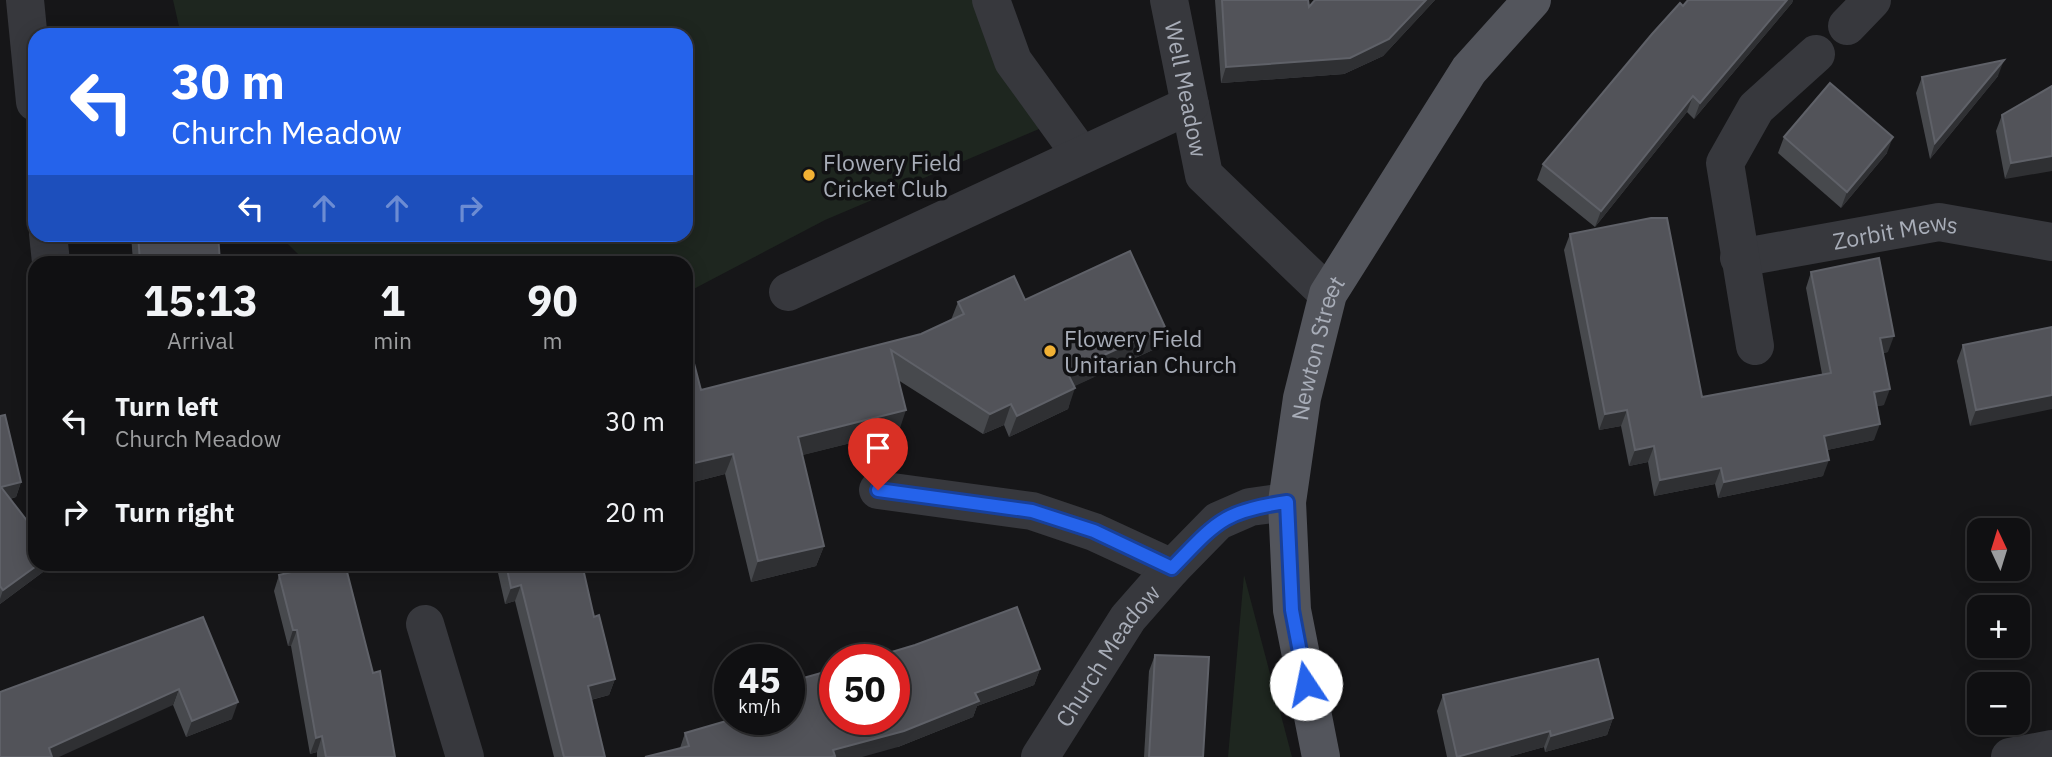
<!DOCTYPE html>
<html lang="en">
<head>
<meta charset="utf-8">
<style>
	body { margin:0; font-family:"IBM Plex Sans",sans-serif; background:#1e1e20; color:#f1f3f6; height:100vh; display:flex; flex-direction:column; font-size:26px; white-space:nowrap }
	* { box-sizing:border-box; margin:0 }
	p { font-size:23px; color:#9c9d9f }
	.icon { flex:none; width:38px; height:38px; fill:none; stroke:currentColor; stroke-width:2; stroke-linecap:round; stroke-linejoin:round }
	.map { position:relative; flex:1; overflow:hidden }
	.panel { position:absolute; left:28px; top:256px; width:665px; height:315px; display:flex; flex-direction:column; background:#101012; border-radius:21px; box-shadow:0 4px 18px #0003,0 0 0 2px #303032 }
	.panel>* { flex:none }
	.hud { position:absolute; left:28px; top:28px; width:665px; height:214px; border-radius:21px; box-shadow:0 4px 18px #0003,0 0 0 2px #303032; background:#2563eb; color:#fff; overflow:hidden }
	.needle { width:46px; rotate:356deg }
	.buttons { position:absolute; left:1967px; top:518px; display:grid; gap:14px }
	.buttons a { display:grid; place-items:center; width:63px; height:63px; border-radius:14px; background:#101012; box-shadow:0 4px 18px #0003,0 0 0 2px #303032; font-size:35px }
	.speed { position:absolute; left:714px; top:644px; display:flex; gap:14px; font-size:35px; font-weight:700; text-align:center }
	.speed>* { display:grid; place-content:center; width:91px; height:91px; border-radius:50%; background:#101012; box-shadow:0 4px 18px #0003,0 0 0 2px #303032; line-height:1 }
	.speed small { font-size:18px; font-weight:400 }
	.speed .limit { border:10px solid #d22; background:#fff; color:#111 }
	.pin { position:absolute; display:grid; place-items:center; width:60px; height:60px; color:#fff; margin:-72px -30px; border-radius:50% 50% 50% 0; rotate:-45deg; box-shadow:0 0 7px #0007 }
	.pin .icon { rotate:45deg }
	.me { position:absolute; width:77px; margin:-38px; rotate:349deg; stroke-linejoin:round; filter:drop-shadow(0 0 5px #0008) }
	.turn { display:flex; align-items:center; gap:24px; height:147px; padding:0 28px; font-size:32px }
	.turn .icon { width:91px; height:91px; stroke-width:2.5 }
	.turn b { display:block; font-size:49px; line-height:60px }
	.lanes { display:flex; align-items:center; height:66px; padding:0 28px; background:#0003; justify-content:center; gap:35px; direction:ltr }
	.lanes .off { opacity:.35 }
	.eta { display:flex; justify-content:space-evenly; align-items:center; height:119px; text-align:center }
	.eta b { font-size:42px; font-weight:700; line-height:49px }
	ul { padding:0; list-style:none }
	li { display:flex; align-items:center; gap:21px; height:91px; padding:0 28px }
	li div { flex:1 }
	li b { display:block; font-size:26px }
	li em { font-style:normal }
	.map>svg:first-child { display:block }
</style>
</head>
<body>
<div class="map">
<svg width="2052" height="757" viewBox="0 0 2052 757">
	<rect width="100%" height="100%" fill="#161618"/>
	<g fill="#1e261f">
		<polygon points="173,0 979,0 1039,129 825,220 686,293 686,262 306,262 279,235 686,234 686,35 181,35"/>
		<polygon points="1244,575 1292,757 1228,757"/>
	</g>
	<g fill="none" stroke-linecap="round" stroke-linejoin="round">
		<g stroke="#37383d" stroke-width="38">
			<polyline points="25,0 35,102"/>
			<polyline points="991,0 1013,61 1081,155"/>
			<path id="s1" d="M1169,0l35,175 124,119"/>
			<polyline points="1847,26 1872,0"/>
			<polyline points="48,234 51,262"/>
			<path id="s2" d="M1739,258l200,-36 113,20"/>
			<polyline points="788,292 1190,105"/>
			<polyline points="1755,346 1725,163 1756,108 1816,54"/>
			<polyline points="878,490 1032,511 1094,532 1172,568"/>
			<polyline points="425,624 465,757"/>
			<path id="s3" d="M1040,757l88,-139 44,-50 46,-47 32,-14 37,-5"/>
			<polyline points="2010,757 2052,749"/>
		</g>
		<path stroke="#53555c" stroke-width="38" id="s4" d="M1321,757l-29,-147 -5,-108 15,-104 26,-104 141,-224 63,-70"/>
	</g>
	<g fill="#47494d">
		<polygon points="1215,0 1308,0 1309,7 1315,0 1435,0 1383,56 1344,74 1221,83"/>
		<polygon points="1688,0 1793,0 1792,3 1694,119 1687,112 1595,227 1537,180 1543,164"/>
		<polygon points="1998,76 1930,159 1916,93 1922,77"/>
		<polygon points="2052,86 2005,179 1996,131 2002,115"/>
		<polygon points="1784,137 1887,153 1841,208 1778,153"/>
		<polygon points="131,234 218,234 220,262 133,262"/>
		<polygon points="1570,234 1702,397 1822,374 1806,288 1811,272 1888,352 1883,353 1884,405 1876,406 1874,440 1827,450 1823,476 1718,498 1715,484 1654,496 1648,462 1629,466 1621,426 1599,430 1564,250"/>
		<polygon points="1025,300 1157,348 1074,386 1068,409 1009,437 1004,425 983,434 898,380 899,431 802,455 824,546 816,566 751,582 725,474 686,484 686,353 701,390 921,334 951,320 958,302"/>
		<polygon points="2052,327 1970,426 1957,361 1963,345"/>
		<polygon points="0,416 21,482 16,497 10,499 35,564 49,564 47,569 0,604"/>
		<polygon points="496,564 582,564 594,617 615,679 609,695 591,700 605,757 554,757 515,601 505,604"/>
		<polygon points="279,575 373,673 395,757 317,757 317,752 310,754 291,646 288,646 274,591"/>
		<polygon points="203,617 232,719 186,737 173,705"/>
		<polygon points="1155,655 1203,757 1144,757 1149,671"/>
		<polygon points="1040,669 1034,685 977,706 973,717 898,747 680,748 685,733"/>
		<polygon points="1443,695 1613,718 1607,735 1545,752 1544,747 1508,757 1447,757 1437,711"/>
	</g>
	<g fill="#2f3033">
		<polygon points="1426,0 1435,0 1383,56 1344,74 1221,83 1226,67"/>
		<polygon points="1787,0 1793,0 1792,3 1694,119 1700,103"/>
		<polygon points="2004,60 1998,76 1930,159 1935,143"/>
		<polygon points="1693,96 1687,112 1595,227 1601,211"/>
		<polygon points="1893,137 1887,153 1841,208 1847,192"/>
		<polygon points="2052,156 2052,171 2005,179 2011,163"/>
		<polygon points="1165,327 1157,348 1060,393 1067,372"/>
		<polygon points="1894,336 1888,352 1874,354 1880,338"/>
		<polygon points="1075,388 1068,409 1009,437 1017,416"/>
		<polygon points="1890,389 1884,405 1868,408 1874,392"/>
		<polygon points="2052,395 2052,409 1970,426 1976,410"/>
		<polygon points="1011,404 1004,425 983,434 990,414"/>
		<polygon points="906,410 899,431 791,458 798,437"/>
		<polygon points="1627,410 1621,426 1599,430 1605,414"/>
		<polygon points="1880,424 1874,440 1818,452 1824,436"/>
		<polygon points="1654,446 1648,462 1629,466 1635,450"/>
		<polygon points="733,454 725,474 686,484 686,465"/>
		<polygon points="1829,460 1823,476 1718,498 1724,482"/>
		<polygon points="1721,468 1715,484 1654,496 1660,480"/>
		<polygon points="21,482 16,497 0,501 1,487"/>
		<polygon points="824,546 816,566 751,582 758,561"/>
		<polygon points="39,564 49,564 47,569 0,604 0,599 3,590"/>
		<polygon points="521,585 515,601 505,604 511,588"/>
		<polygon points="293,630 297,630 291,646 288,646"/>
		<polygon points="1040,669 1034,685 977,706 973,717 898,747 862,757 831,757 833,750 975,693"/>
		<polygon points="615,679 609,695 582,702 588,686"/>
		<polygon points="179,689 173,705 59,757 46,757 49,748"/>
		<polygon points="238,702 232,719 186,737 192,721"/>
		<polygon points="1613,718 1607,735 1545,752 1551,736"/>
		<polygon points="1550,731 1544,747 1508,757 1457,757"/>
		<polygon points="322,736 317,752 310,754 316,738"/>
	</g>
	<g fill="#525359" stroke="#5f6168" stroke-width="2">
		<polygon points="1222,0 1308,0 1309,7 1315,0 1426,0 1389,39 1350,58 1226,67"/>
		<polygon points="1688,0 1787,0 1700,103 1693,96 1601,211 1543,164 1652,34 1680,3 1683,6"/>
		<polygon points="171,31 171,35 131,35"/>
		<polygon points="2004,60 1935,143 1922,77"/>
		<polygon points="1830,83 1893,137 1847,192 1784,137"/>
		<polygon points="2052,86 2052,156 2011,163 2002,115"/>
		<polygon points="1651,218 1667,218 1702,397 1831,373 1811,272 1879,258 1894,336 1880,338 1890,389 1874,392 1880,424 1824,436 1829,460 1724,482 1721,468 1660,480 1654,446 1635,450 1627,410 1605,414 1570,234"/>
		<polygon points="138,234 218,234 220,262 140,262"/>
		<polygon points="1130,251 1165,327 1067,372 1075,388 1017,416 1011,404 990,414 891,350 906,410 798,437 824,546 758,561 733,454 686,465 686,353 691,352 701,390 921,334 964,314 958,302 1014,276 1025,300"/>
		<polygon points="2052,327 2052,395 1976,410 1963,345"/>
		<polygon points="5,415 21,482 1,487 35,531 35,564 39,564 3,590 0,586 0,416"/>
		<polygon points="325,564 345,564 373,673 380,671 395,757 326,757 322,736 316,738 297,630 293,630 279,575"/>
		<polygon points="506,564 582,564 594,617 599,615 615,679 588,686 605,757 564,757 521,585 511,588"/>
		<polygon points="1017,607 1040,669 975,693 979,701 904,731 833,750 835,756 831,757 645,757 689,746 685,733 733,719 789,719 789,682 835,669 835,719 894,719 894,660 865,660 915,645"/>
		<polygon points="203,617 238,702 192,721 179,689 49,748 52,757 0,757 0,692"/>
		<polygon points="1155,655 1209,657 1203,757 1149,757"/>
		<polygon points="1598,659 1613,718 1551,736 1550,731 1457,757 1443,695"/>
	</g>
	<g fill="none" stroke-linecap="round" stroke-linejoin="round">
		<g stroke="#184099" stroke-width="18">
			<path id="route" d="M878,490l154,21 62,20 78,37c44,-45 50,-57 115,-66l5,108 14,74"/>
		</g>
		<use href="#route" stroke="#2563eb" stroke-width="12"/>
	</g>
	<g fill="#f2b134" stroke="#111113" stroke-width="2.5">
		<circle cx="809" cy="175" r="7"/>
		<circle cx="1050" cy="351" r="7"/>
	</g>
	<g text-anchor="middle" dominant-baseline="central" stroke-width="7" stroke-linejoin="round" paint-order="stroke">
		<g font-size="23" fill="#a8adb8" stroke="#111113">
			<text stroke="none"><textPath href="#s1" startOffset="91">Well Meadow</textPath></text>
			<text stroke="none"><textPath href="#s2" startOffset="159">Zorbit Mews</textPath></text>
			<text stroke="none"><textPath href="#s4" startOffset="415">Newton Street</textPath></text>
			<text stroke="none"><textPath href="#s3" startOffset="122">Church Meadow</textPath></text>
		</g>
		<g font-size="23" fill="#a8adb8" stroke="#111113" text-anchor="start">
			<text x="823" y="162">Flowery Field<tspan x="823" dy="26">Cricket Club</tspan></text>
			<text x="1064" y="338">Flowery Field<tspan x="1064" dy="26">Unitarian Church</tspan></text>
		</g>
	</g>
</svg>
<div class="buttons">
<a><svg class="needle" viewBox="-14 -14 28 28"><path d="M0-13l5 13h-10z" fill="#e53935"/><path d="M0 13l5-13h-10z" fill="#9c9d9f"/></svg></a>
<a>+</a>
<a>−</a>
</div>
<div class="speed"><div>45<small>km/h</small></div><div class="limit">50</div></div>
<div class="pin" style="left:878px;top:490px;background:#d93025"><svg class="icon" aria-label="arrive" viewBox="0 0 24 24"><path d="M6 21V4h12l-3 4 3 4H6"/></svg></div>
<svg class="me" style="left:1306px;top:684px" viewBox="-20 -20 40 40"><circle r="19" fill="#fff"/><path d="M0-13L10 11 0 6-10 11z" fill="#2563eb"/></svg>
<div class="hud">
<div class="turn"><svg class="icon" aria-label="left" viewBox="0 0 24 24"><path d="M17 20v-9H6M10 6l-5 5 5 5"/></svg><div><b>30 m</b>Church Meadow</div></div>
<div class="lanes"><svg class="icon" aria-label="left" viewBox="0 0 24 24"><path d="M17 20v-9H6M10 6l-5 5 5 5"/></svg><svg class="icon off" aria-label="ahead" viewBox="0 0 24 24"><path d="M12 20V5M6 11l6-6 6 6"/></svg><svg class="icon off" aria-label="ahead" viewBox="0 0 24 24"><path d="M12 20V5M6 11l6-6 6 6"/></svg><svg class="icon off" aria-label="right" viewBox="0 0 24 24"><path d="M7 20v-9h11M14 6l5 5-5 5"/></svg></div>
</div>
<section class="panel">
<div class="eta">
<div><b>15:13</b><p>Arrival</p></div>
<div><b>1</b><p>min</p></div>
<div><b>90</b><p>m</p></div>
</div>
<ul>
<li><svg class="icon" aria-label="left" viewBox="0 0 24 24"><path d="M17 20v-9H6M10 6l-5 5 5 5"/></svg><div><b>Turn left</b><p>Church Meadow</p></div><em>30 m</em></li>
<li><svg class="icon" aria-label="right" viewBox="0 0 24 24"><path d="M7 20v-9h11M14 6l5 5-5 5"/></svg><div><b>Turn right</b></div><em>20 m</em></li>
</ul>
</section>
</div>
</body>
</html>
